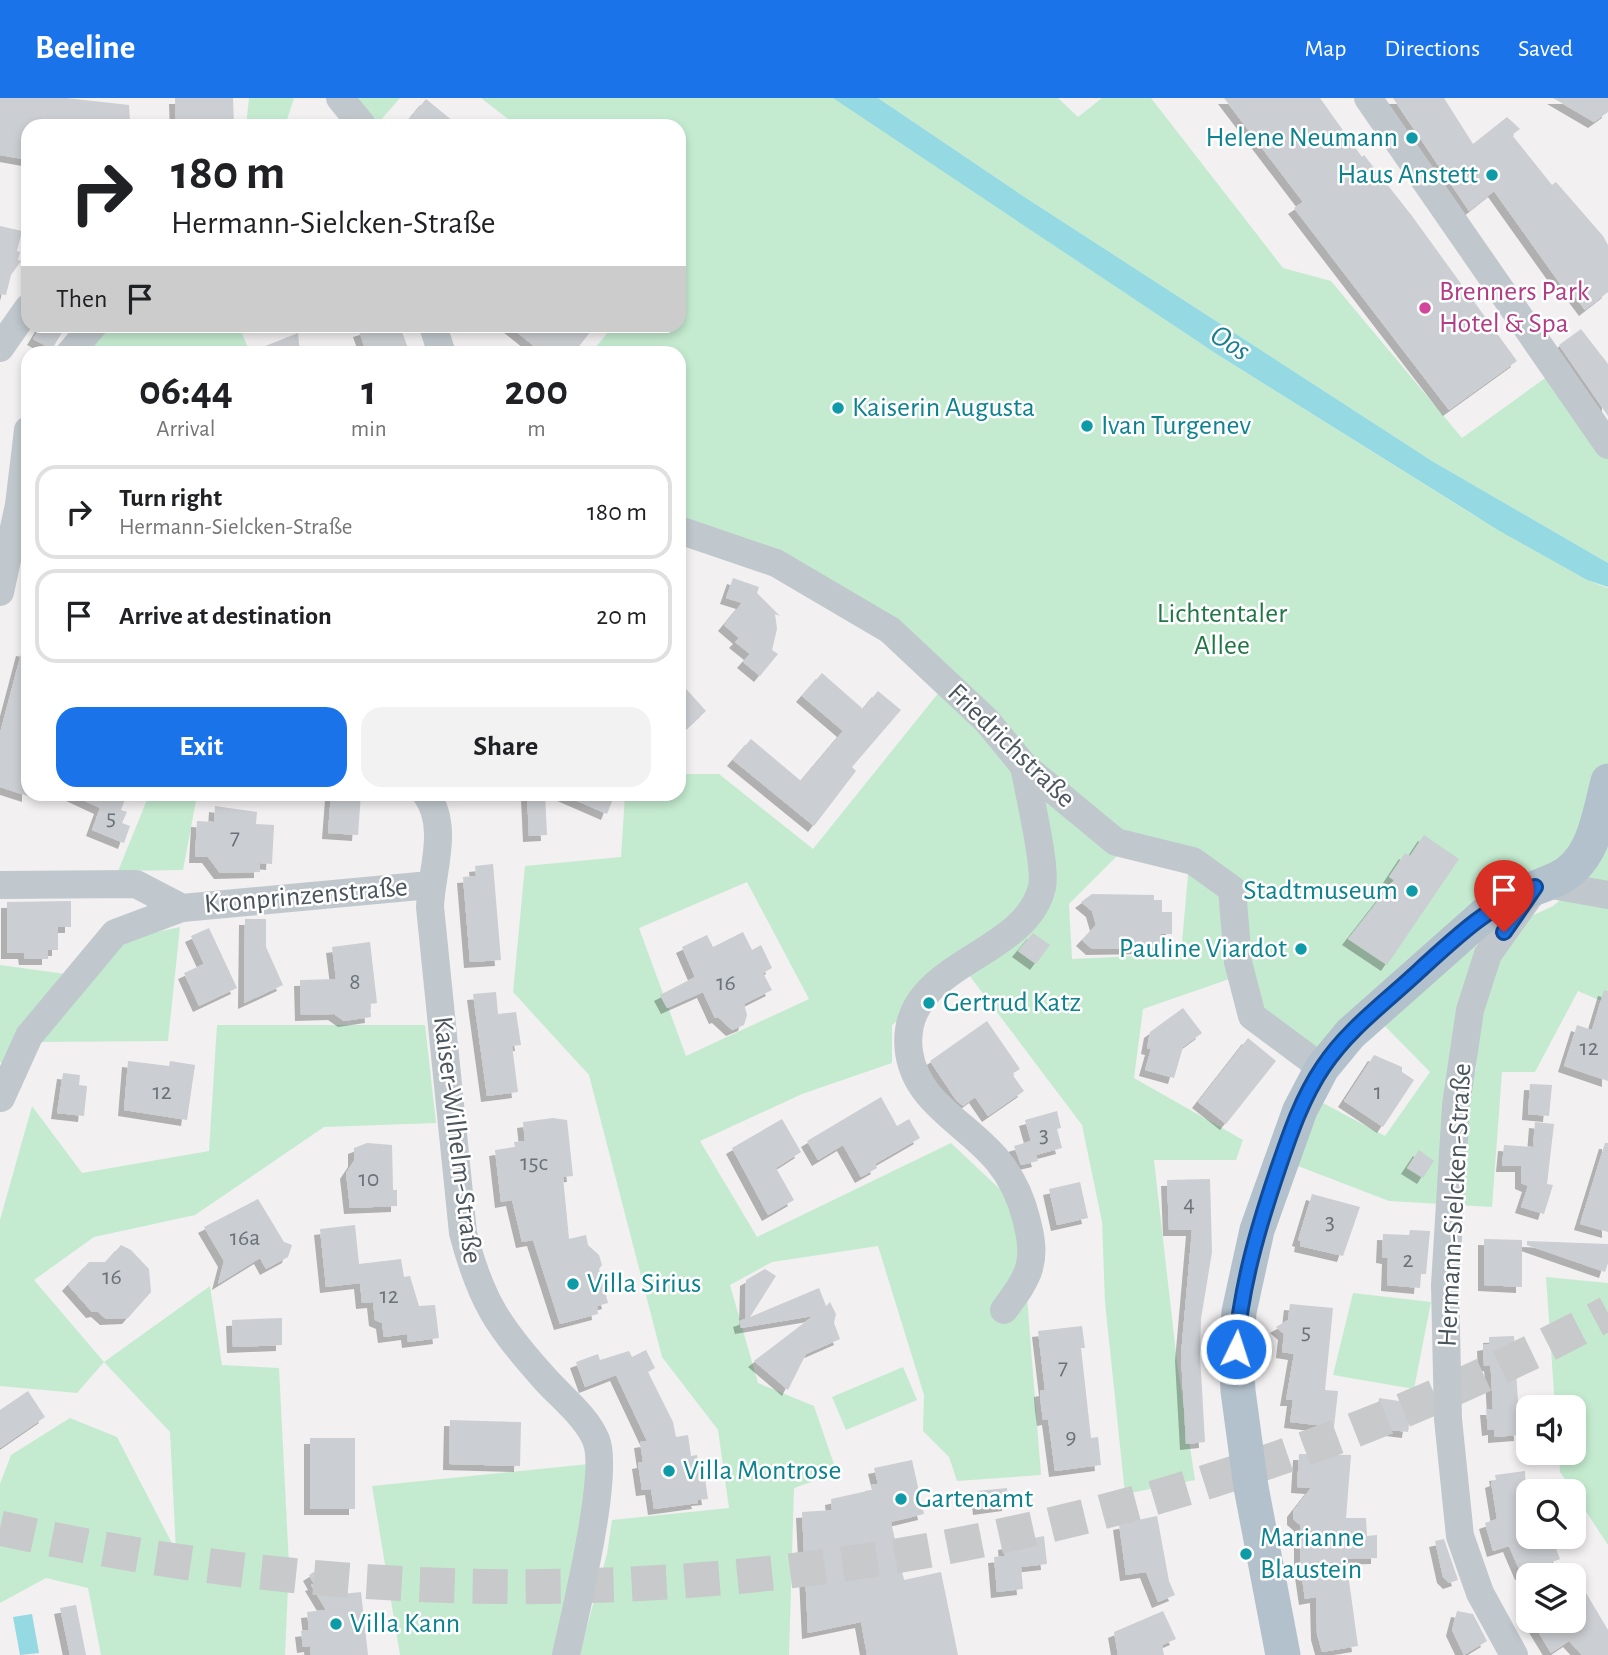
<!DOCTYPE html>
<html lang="en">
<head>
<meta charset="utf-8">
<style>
	body { margin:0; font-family:"Alegreya Sans",sans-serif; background:#f2f2f2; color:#202124; height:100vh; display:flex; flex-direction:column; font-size:26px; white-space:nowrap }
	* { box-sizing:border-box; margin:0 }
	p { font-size:23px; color:#757577 }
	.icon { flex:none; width:38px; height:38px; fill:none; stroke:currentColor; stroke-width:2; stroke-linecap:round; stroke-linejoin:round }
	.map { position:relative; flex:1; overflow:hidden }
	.panel { position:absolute; left:21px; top:248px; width:665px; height:455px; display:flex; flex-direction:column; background:#fff; border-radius:21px; box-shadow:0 4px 10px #0003 }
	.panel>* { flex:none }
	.top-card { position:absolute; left:21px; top:21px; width:665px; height:214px; border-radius:21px; box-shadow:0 4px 10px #0003; background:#fff; color:#202124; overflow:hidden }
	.tools { position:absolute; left:1516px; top:1297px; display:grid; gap:14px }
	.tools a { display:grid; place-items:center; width:70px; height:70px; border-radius:14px; background:#fff; box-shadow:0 4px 10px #0003; font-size:35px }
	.pin { position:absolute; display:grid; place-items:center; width:60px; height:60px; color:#fff; margin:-72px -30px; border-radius:50% 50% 50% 0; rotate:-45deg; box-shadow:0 0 7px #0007 }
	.pin .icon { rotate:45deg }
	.me { position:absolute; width:77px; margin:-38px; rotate:4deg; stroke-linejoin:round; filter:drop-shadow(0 0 5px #0008) }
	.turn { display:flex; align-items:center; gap:24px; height:147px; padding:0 35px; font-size:32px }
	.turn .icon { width:91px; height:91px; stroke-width:2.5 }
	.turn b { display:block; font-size:49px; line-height:60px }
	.then { display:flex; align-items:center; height:66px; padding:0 35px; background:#0003; gap:14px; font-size:26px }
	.eta { display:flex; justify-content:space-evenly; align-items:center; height:119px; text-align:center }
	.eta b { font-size:42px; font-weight:700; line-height:49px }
	.button { display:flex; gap:14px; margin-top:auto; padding:14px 35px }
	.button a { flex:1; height:80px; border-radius:21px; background:#1a73e8; color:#fff; font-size:28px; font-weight:700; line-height:80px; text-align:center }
	.button a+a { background:#f2f2f2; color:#202124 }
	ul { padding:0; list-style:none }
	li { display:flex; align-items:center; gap:21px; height:94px; margin:0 14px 10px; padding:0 21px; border:4px solid #e0e0e0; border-radius:21px }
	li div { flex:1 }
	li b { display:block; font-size:26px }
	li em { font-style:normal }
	header { display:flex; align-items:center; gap:42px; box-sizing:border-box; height:98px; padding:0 35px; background:#1a73e8; color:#fff }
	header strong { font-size:33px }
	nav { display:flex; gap:38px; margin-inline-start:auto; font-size:24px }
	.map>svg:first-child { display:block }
</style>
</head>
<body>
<header>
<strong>Beeline</strong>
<nav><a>Map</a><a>Directions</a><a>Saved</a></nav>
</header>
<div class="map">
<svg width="1608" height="1557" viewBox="0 0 1608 1557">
	<defs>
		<filter id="shadow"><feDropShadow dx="-6" dy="6" stdDeviation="0" flood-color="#0004"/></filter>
	</defs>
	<rect width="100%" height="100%" fill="#f2f0f0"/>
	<g fill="#c4ebd0" fill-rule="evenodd">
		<polygon points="249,0 294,0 285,28 246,28"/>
		<polygon points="354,0 400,0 379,24"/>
		<path d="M481,0h353l381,255 257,161 115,66 21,8v416l-30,-13 -43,81h-33l-10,135 -103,-6 -91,-35 23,-64 64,34 45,-64 -50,-51 89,-86 13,21 -27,113 21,2 3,-59 17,-52 27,-40 30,-14 21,-17c-37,-7 -50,-1 -82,19l-142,126 -28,34 -70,-52 -14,-54 -6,-73 -39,-28 -77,-19 -92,-76 -37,-45 -97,-91 -114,-67 -97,-33v-176l-88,-1 22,-27h66v-200h-162z"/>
		<polygon points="878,0 1058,0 1078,19 1102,0 1151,0 1283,170 1331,183 1462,340 1555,273 1608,347 1608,465 1432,363 1023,98"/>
		<polygon points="104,228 239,228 250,255 83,256"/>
		<path d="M940,593l181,161 -52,52 3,55 109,-5 8,-90 41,26 8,86 -95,33 -9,69 109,62 -7,20h-82l23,202 18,118 -70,14 -20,-192 -3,-80 -20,-97 -116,-154 -74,54v38l-90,31 -102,47 57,96 194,-94 54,51 18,52 18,229 -84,6 -8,-24 -26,-26 1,-36 -46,-149 -106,16 -42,23 28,98 56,23 23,67 -43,15 -5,167h-210l28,-101 5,-34 117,-12 -11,-78 -56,-73 -73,-282 -76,-83 12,-126 96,-9 4,-62 54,-1v-20h40l94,75zM747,784l62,117 -123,57 -47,-128z"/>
		<polygon points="149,697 197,697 183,772 118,773"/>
		<polygon points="180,829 168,943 34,944 119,842"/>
		<polygon points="0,867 66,876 2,965 0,964"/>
		<polygon points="217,927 425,927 436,1025 324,1029 195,1117 94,1139 34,1182 104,1264 210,1188 222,1267 279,1270 289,1467 285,1557 101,1557 88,1490 46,1480 0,1505 0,1386 11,1357 70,1320 117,1339 176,1453 170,1334 104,1264 77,1295 0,1288 0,1122 32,1008 82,1075 209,1053"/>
		<polygon points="1546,1179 1608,1185 1608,1447 1560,1374 1559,1355 1573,1354 1573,1309 1555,1309"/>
		<polygon points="1353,1195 1431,1204 1414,1291 1333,1277"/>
		<polygon points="903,1269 917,1302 846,1332 832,1299"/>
		<polygon points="589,1366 558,1557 400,1557 372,1388"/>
	</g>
	<g fill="#95d9e3">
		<polygon points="833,0 878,0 1023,98 1432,363 1608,465 1608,489 1587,482 1498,432 1215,255"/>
		<polygon points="32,1516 39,1555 20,1557 13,1519"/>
	</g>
	<g fill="#cbced2" filter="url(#shadow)">
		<polygon points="0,0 66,0 129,7 130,24 28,28 28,62 0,57"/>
		<polygon points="175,0 233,0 234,28 176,28"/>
		<polygon points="1224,0 1320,0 1362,59 1364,57 1412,118 1517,263 1449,312 1294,110 1303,104"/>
		<polygon points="1393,0 1444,0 1473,46 1507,19 1520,31 1512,37 1552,87 1556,84 1603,138 1608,147 1608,194 1585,212 1570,192 1566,194 1494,93 1469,113"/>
		<polygon points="1553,0 1608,0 1608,14 1594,24"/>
		<polygon points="426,1 459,28 404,28"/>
		<polygon points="0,128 22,133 17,153 20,154 18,162 21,163 11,177 6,197 0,196"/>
		<polygon points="41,228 66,228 52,251 33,241"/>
		<polygon points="376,228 400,228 410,256 367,256 359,233"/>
		<polygon points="509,228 595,228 573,256 544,256"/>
		<polygon points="1581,231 1608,266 1608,318 1559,247"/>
		<polygon points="298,235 300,256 248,256 248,255"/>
		<polygon points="733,480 759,489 757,495 780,518 775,516 777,531 772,552 778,556 760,578 743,564 750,556 735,544 739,540 724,527 742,505 726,500"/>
		<polygon points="22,552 28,553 28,698 0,689 0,635"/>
		<polygon points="822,575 863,611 878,593 901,612 852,669 856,673 814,728 733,662 751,641 801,683 843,633 802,598"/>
		<polygon points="679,583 706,613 679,638"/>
		<polygon points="70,696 127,696 121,712 127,714 122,725 130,728 124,745 92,732 100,710"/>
		<polygon points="331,696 361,696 358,737 328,735"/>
		<polygon points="527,696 545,696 547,737 529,738"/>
		<polygon points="561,696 615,696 607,716"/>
		<polygon points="215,708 257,714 256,726 274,727 272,766 260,765 260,774 220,775 208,759 195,759 197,723 214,724"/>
		<polygon points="1424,737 1459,761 1387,867 1348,841 1394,782 1389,779 1405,755 1410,758"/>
		<polygon points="493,766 501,862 470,864 463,779 476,778 475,768"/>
		<polygon points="1092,796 1154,797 1154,802 1162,802 1162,814 1172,814 1172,836 1161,836 1161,847 1153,847 1153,850 1092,851 1082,842 1096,827 1092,813 1081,804"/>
		<polygon points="71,803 71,829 58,829 58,852 48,852 48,861 25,861 24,855 7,855 7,804"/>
		<polygon points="245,821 266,821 266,849 283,887 244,905"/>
		<polygon points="209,830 237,890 199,908 184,875 204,866 191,838"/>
		<polygon points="743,834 752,852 761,847 772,870 763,875 772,892 744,906 747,917 744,927 732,932 718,919 715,920 703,894 667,910 660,897 695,879 682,849 707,837 713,849"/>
		<polygon points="1033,835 1050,847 1036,866 1018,853"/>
		<polygon points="370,844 377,905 370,906 371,919 344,923 334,916 301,917 300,882 336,881 332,849"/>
		<polygon points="1604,892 1608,893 1608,983 1564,968 1577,927 1592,932"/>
		<polygon points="496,894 498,916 516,914 521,947 512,948 518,994 487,998 473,896"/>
		<polygon points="1183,910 1202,935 1183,949 1174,980 1145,972 1151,951 1147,950 1150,934"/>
		<polygon points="987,923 1020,971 1012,976 1024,993 988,1018 975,999 963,1008 956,1002 930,963"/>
		<polygon points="1248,940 1276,963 1226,1026 1198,1004"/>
		<polygon points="1374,957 1402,969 1402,974 1414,982 1383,1029 1344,1003"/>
		<polygon points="128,963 169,968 170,963 195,967 187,1022 124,1012"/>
		<polygon points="63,975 80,977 79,987 87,988 84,1018 57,1015"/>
		<polygon points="1530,986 1552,987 1549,1018 1528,1016"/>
		<polygon points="881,999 897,1028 909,1021 920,1040 875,1066 877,1070 861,1079 843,1047 818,1062 807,1043"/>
		<polygon points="1057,1013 1061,1030 1057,1031 1062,1050 1036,1057 1038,1063 1021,1067 1014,1048 1031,1043 1025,1022"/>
		<polygon points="553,1020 567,1022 573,1078 563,1079 569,1141 586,1137 588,1147 599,1157 602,1167 599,1171 608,1205 597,1208 598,1216 560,1226 533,1142 522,1144 512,1102 501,1104 495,1052 515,1049 514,1044 525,1043 523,1024"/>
		<polygon points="782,1021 801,1054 776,1070 794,1102 768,1117 732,1050"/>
		<polygon points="1535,1024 1554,1026 1547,1086 1553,1087 1544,1116 1521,1109 1528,1088 1521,1085 1521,1068 1502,1068 1504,1047 1533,1049"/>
		<polygon points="367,1045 392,1047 393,1092 397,1092 397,1108 350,1110 346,1075 354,1063 354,1050"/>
		<polygon points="1605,1045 1608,1045 1608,1134 1580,1126"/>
		<polygon points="1419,1052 1434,1063 1423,1080 1407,1070"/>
		<polygon points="1210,1081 1212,1154 1201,1221 1200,1257 1205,1344 1186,1346 1181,1257 1192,1132 1169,1132 1167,1082"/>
		<polygon points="1080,1084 1088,1120 1057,1127 1049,1091"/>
		<polygon points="1312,1096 1360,1109 1343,1158 1300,1148 1301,1143 1298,1142"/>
		<polygon points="258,1101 284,1144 292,1147 288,1159 266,1171 260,1160 218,1186 224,1163 204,1129"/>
		<polygon points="355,1127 359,1166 401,1161 404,1179 410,1178 419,1208 435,1207 439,1240 408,1244 407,1236 384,1239 382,1225 375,1222 373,1204 362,1205 360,1185 326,1189 320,1131"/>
		<polygon points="1410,1132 1430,1133 1426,1176 1421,1176 1420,1190 1387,1187 1388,1160 1382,1159 1383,1136 1409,1137"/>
		<polygon points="1484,1141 1522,1142 1522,1189 1484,1187"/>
		<polygon points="1527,1143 1608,1146 1608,1165 1605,1174 1527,1147"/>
		<polygon points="121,1147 131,1152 149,1171 151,1194 128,1220 106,1221 97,1213 92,1214 68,1187 89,1164 106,1164"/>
		<polygon points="765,1171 776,1178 750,1219 819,1190 826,1208 830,1204 836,1216 834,1225 840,1241 806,1256 788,1292 754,1263 813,1218 741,1230 739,1223 745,1221 746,1182"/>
		<polygon points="1290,1206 1333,1210 1325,1292 1338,1293 1334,1329 1290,1324 1293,1302 1286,1302 1294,1256 1282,1254 1284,1236 1276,1229 1288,1222"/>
		<polygon points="282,1220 282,1247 233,1249 232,1222"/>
		<polygon points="1082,1228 1085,1250 1081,1250 1091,1340 1098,1339 1101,1367 1055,1373 1048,1321 1043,1322 1041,1307 1040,1293 1045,1292 1038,1233"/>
		<polygon points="1514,1238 1520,1337 1494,1339 1494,1331 1488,1332 1486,1311 1493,1311 1491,1275 1490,1267 1484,1268 1483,1247 1489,1246 1489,1239"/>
		<polygon points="646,1252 655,1270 648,1274 673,1324 676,1339 688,1337 691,1358 697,1357 701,1382 705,1381 708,1401 697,1402 698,1405 654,1411 651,1391 642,1392 638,1365 643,1364 640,1344 647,1343 616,1277 585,1289 576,1264 598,1256 600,1262 629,1253 632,1259"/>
		<polygon points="28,1293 45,1319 0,1350 0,1312"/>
		<polygon points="1379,1300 1412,1305 1408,1334 1375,1330"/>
		<polygon points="450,1322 521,1324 520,1368 449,1366"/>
		<rect x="310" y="1340" width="45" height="71"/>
		<polygon points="1299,1356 1351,1357 1346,1420 1366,1420 1367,1438 1377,1437 1377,1460 1346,1461 1358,1548 1322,1554 1317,1536 1316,1499 1305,1501 1300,1467 1300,1427 1293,1421 1293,1413 1311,1390 1297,1389"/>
		<polygon points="912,1362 924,1416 891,1424 904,1482 941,1474 958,1557 867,1557 861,1524 808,1535 802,1414 832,1412 831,1401 872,1392 871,1387 878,1386 874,1370"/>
		<polygon points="1525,1373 1528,1438 1551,1438 1560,1461 1521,1476 1509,1448 1493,1453 1485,1425 1497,1421 1491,1384 1496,1382 1495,1377"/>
		<polygon points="1007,1390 1008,1407 979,1411 977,1393"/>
		<polygon points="1157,1418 1169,1483 1175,1497 1158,1504 1146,1474 1126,1477 1119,1426"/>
		<polygon points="1044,1438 1047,1466 1021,1469 1023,1491 997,1494 994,1459 1005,1458 1004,1446"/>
		<polygon points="1444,1441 1458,1482 1449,1485 1443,1479 1435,1443"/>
		<polygon points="325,1467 342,1496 361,1494 368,1557 311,1557 310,1548 303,1549 301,1533 309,1532 307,1514 326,1512 311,1487 314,1486 309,1477"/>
		<polygon points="1573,1473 1608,1532 1608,1557 1582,1557 1569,1543 1551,1555 1531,1522 1573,1522"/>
		<polygon points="76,1507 86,1557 70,1557 60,1510"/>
		<polygon points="1163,1513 1176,1541 1162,1547 1164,1557 1118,1557 1114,1534"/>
		<polygon points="1457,1513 1473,1516 1487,1543 1464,1557 1452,1532"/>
	</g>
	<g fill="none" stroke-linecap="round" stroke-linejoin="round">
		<path stroke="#c8c9cb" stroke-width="35" stroke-dasharray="35 18" stroke-linecap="butt" d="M0,1430c548,124 1112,51 1608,-215"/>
		<g stroke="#c0c8cd" stroke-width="28">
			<polyline points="340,0 363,28"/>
			<polyline points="1368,0 1608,347"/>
			<polyline points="433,228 442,256"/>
			<polyline points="0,250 28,210"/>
			<polyline points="69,256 93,228"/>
			<polyline points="28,332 19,407 28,411"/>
			<polyline points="679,432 776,465 890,532 987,623 1024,668 1116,744 1193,763 1232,791 1238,864 1252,918 1322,970"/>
			<polyline points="0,494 19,407"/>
			<path d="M426,696c24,34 5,77 4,113l33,326c18,68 35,94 82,146 16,18 42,38 51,61 14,33 -21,174 -30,215"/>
			<polyline points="1546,786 1608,797"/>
			<polyline points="0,787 136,786 182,810 430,787"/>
			<polyline points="1,1000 29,938 115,835 182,810"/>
			<path d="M1004,1212c26,-35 34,-48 22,-92 -5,-20 -15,-41 -28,-57 -30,-37 -82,-58 -89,-109 -12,-90 116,-92 133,-165 5,-20 -14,-97 -18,-121"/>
			<polyline points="1514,1557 1480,1495 1460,1438 1448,1321 1445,1187 1456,1007 1470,912 1488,856 1536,789"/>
		</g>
		<path stroke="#b3c1cc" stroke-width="35" d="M1283,1557l-32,-168 -13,-96 -2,-42 3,-37 18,-82 43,-120 22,-42 28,-34 142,-126c21,-13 43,-19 65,-29 37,-17 42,-63 51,-98"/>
	</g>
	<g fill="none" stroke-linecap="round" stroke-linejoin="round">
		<g stroke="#114b97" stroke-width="18">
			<path id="route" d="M1236,1251c5,-63 22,-121 42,-180 12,-35 24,-71 45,-102 25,-38 64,-66 97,-97 36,-33 70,-65 115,-83l-31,45"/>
		</g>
		<use href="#route" stroke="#1a73e8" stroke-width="12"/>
	</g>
	<g fill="#0f9aa8" stroke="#fff" stroke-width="2.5">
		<circle cx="1412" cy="40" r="7"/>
		<circle cx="1492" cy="77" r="7"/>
		<circle cx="838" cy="310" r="7"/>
		<circle cx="1087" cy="328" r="7"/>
		<circle cx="1412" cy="793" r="7"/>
		<circle cx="1301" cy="851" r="7"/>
		<circle cx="929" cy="905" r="7"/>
		<circle cx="573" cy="1186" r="7"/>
		<circle cx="669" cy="1373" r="7"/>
		<circle cx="901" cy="1401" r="7"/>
		<circle cx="1246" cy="1456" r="7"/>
		<circle cx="336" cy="1526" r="7"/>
	</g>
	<circle fill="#d1479c" stroke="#fff" stroke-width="2.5" cx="1425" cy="210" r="7"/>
	<g text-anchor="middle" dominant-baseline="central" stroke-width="5" stroke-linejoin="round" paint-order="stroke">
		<g font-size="24" fill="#6a737a">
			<text x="111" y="720">5</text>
			<text x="235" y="739">7</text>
			<text x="355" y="884">8</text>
			<text x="726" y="885">16</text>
			<text x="1589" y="950">12</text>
			<text x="162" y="994">12</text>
			<text x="1378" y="994">1</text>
			<text x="1044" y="1037">3</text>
			<text x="534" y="1065">15c</text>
			<text x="369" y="1081">10</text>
			<text x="1189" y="1106">4</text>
			<text x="1330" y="1124">3</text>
			<text x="245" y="1140">16a</text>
			<text x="1408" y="1162">2</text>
			<text x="112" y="1179">16</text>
			<text x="389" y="1198">12</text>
			<text x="1306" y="1234">5</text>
			<text x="1063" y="1269">7</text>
			<text x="1071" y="1339">9</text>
		</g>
		<g font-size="28" fill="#0d838f" stroke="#fff" text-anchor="start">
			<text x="1398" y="40" text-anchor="end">Helene Neumann</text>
			<text x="1478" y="77" text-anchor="end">Haus Anstett</text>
			<text x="852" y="310">Kaiserin Augusta</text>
			<text x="1101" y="328">Ivan Turgenev</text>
			<text x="1398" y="793" text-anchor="end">Stadtmuseum</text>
			<text x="1287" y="851" text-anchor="end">Pauline Viardot</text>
			<text x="943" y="905">Gertrud Katz</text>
			<text x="587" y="1186">Villa Sirius</text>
			<text x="683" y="1373">Villa Montrose</text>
			<text x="915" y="1401">Gartenamt</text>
			<text x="1260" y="1440">Marianne<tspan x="1260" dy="32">Blaustein</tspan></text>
			<text x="350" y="1526">Villa Kann</text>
		</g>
		<g font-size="28" fill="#b23c85" stroke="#fff" text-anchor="start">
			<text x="1439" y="194">Brenners Park<tspan x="1439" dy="32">Hotel &amp; Spa</tspan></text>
		</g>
		<g font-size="28" fill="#217645" stroke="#fff">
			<text x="1222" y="516">Lichtentaler<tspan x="1222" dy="32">Allee</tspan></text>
		</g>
		<g font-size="28" fill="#4a555c" stroke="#fff">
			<text transform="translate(1011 648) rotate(44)">Friedrichstraße</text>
			<text transform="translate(306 798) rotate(-5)">Kronprinzenstraße</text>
			<text transform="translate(457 1042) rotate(83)">Kaiser-Wilhelm-Straße</text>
			<text transform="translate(1455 1107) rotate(-87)">Hermann-Sielcken-Straße</text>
		</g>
		<g font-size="30" font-style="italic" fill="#1a808f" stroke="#fff">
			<text transform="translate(1230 245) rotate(33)">Oos</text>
		</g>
	</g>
</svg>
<div class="tools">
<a><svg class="icon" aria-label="sound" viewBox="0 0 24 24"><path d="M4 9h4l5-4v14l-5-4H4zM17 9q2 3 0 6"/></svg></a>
<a><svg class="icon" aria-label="search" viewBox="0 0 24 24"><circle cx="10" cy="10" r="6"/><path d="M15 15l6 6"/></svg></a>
<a><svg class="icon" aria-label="layers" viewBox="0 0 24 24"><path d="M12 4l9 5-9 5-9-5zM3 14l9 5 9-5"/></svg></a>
</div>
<div class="pin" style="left:1504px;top:834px;background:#d93025"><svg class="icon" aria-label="arrive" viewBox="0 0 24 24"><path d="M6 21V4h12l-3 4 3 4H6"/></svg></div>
<svg class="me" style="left:1236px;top:1251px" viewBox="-20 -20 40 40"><circle r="17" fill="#1a73e8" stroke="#fff" stroke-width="3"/><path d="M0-11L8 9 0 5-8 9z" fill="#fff"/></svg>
<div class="top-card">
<div class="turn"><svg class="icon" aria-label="right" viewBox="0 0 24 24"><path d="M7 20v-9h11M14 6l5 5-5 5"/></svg><div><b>180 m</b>Hermann-Sielcken-Straße</div></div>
<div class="then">Then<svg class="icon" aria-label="arrive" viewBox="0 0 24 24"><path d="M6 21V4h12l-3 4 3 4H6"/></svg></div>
</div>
<section class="panel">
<div class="eta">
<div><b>06:44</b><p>Arrival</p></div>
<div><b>1</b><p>min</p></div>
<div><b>200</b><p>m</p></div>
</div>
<ul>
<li><svg class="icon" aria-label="right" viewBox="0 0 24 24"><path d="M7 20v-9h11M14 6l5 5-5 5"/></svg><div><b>Turn right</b><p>Hermann-Sielcken-Straße</p></div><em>180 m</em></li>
<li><svg class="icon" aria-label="arrive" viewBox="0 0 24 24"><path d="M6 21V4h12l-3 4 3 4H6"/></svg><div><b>Arrive at destination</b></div><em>20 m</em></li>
</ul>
<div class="button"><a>Exit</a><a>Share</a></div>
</section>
</div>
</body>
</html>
